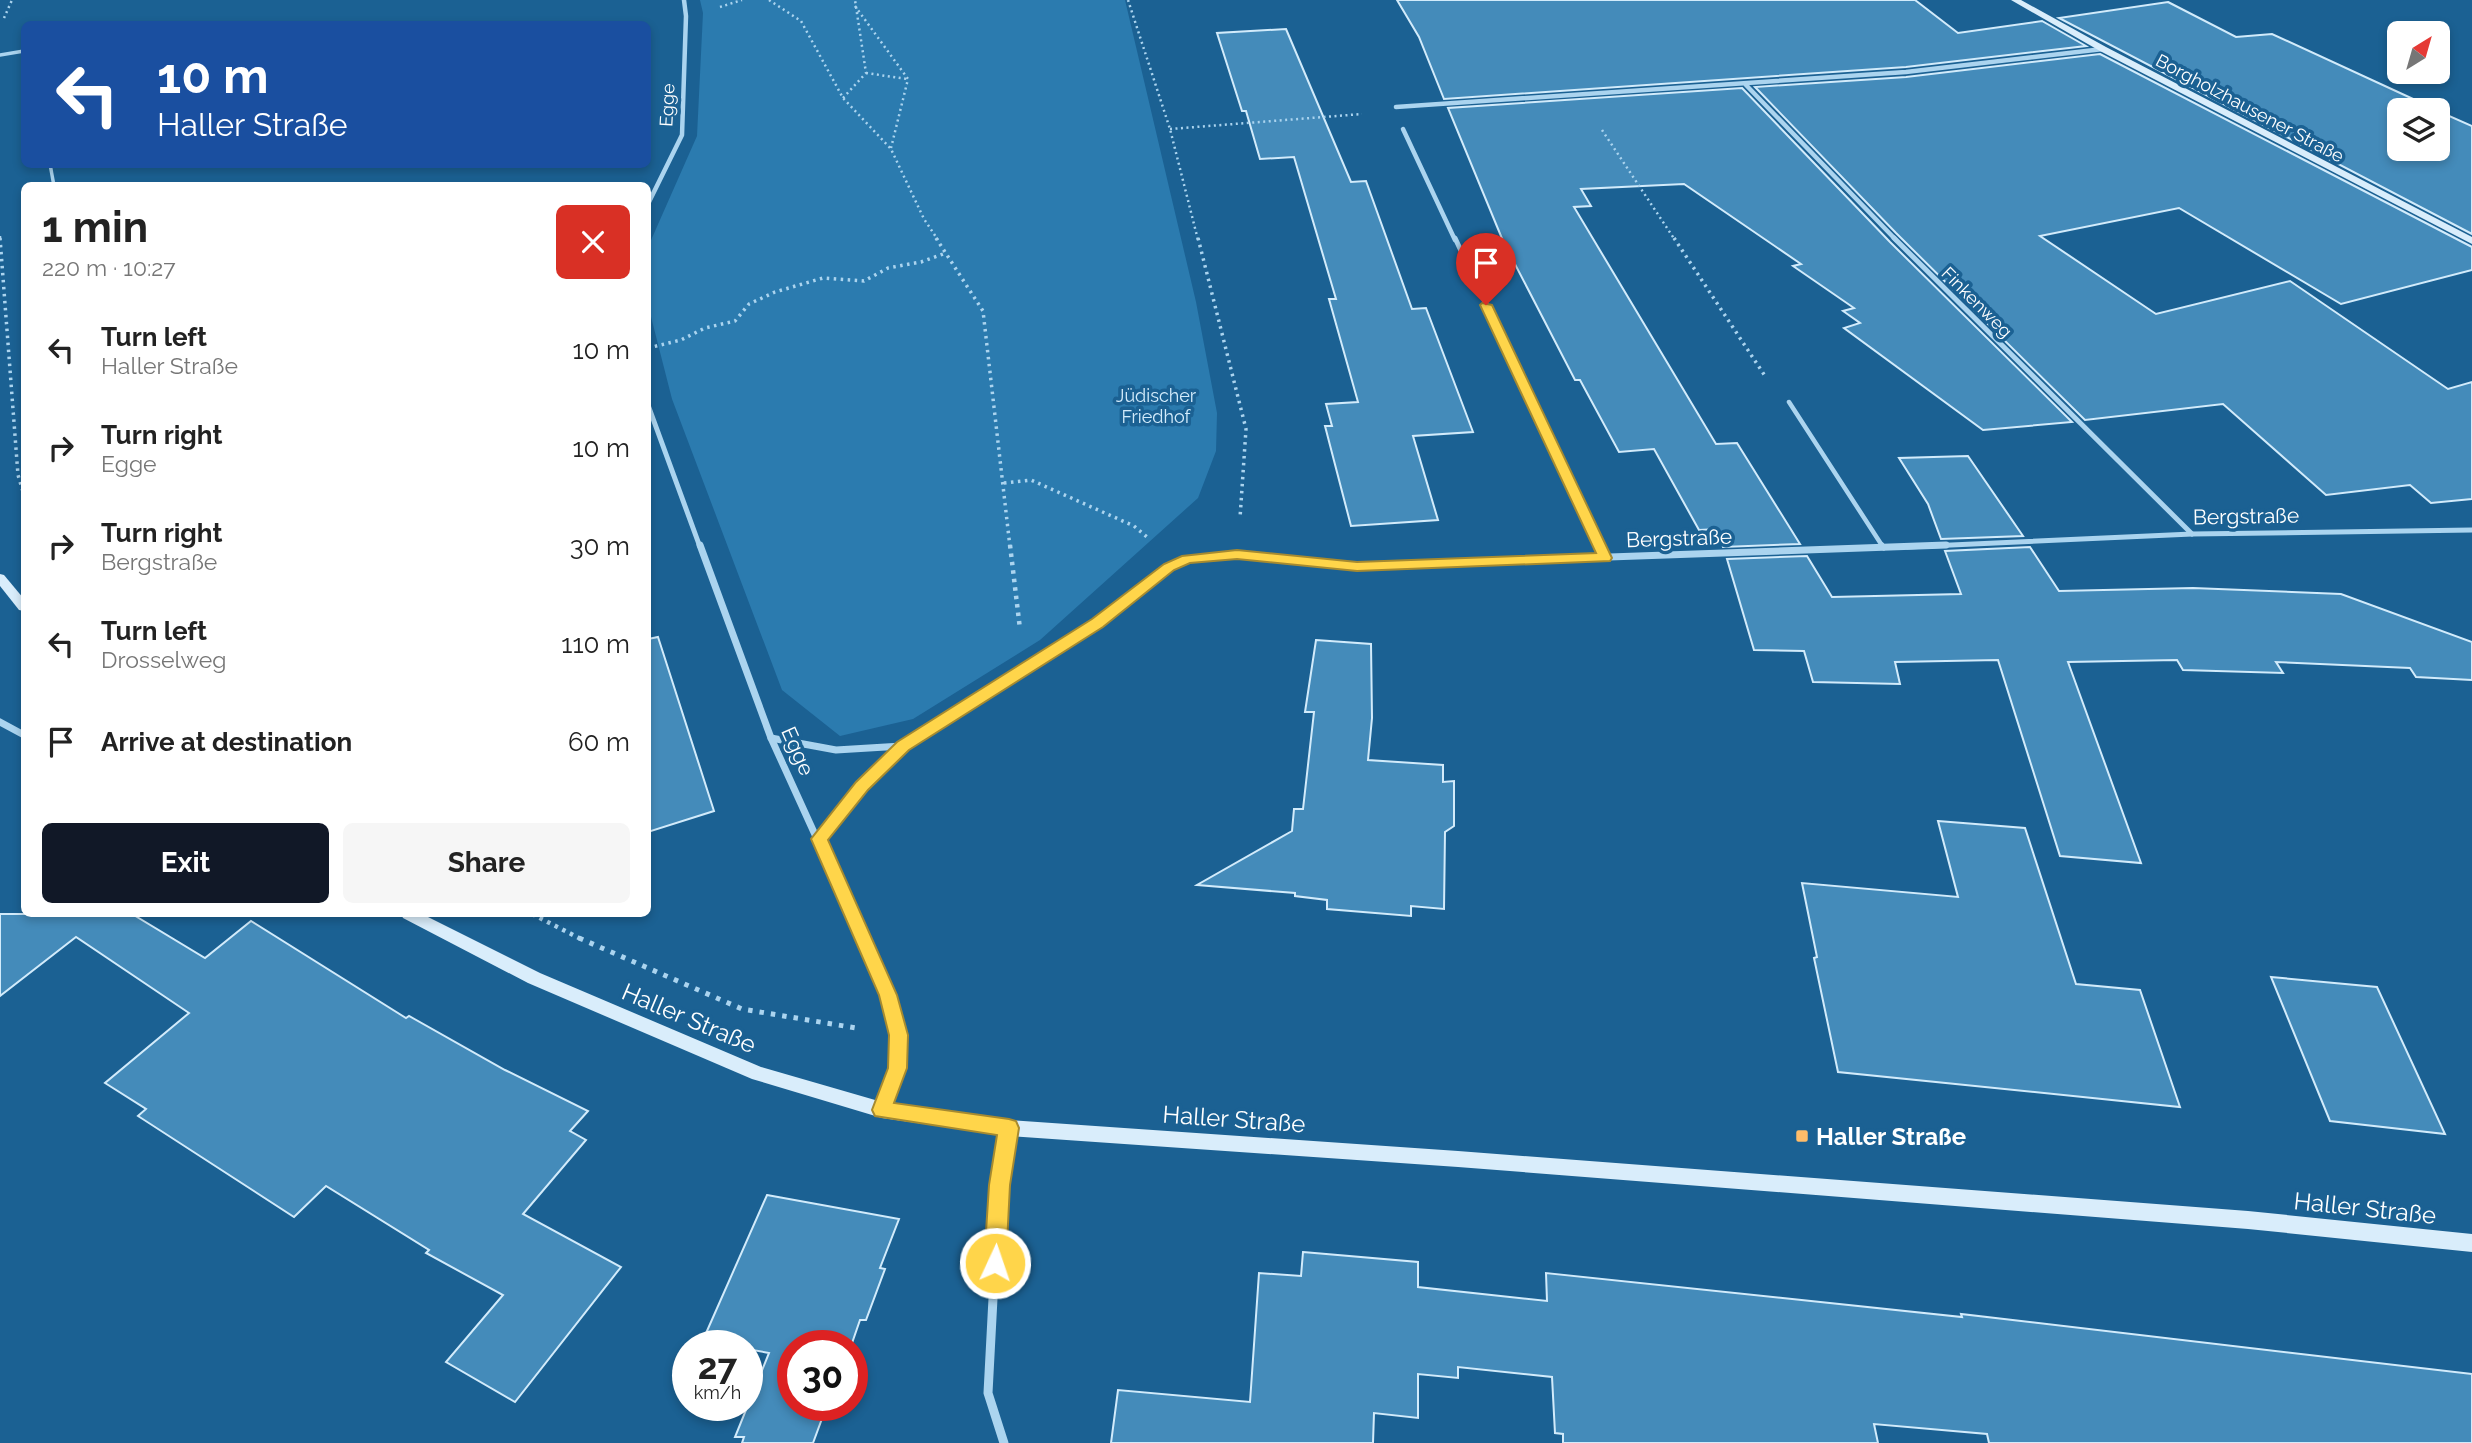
<!DOCTYPE html>
<html lang="en">
<head>
<meta charset="utf-8">
<style>
	body { margin:0; font-family:Raleway,sans-serif; background:#f6f6f6; color:#222; height:100vh; display:flex; flex-direction:column; font-size:26px; white-space:nowrap }
	* { box-sizing:border-box; margin:0 }
	p { font-size:23px; color:#767676 }
	.icon { flex:none; width:38px; height:38px; fill:none; stroke:currentColor; stroke-width:2; stroke-linecap:round; stroke-linejoin:round }
	.map { position:relative; flex:1; overflow:hidden }
	.details { position:absolute; left:21px; top:182px; width:630px; height:735px; display:flex; flex-direction:column; background:#fff; border-radius:10px; box-shadow:0 4px 10px #0003 }
	.details>* { flex:none }
	.banner { position:absolute; left:21px; top:21px; width:630px; height:147px; border-radius:10px; box-shadow:0 4px 10px #0003; background:#1a4fa0; color:#fff; overflow:hidden }
	.needle { width:46px; rotate:37deg }
	.buttons { position:absolute; left:2387px; top:21px; display:grid; gap:14px }
	.buttons a { display:grid; place-items:center; width:63px; height:63px; border-radius:10px; background:#fff; box-shadow:0 4px 10px #0003; font-size:35px }
	.speed { position:absolute; left:672px; top:1330px; display:flex; gap:14px; font-size:35px; font-weight:700; text-align:center }
	.speed>* { display:grid; place-content:center; width:91px; height:91px; border-radius:50%; background:#fff; box-shadow:0 4px 10px #0003; line-height:1 }
	.speed small { font-size:18px; font-weight:400 }
	.speed .limit { border:10px solid #d22; background:#fff; color:#111 }
	.pin { position:absolute; display:grid; place-items:center; width:60px; height:60px; color:#fff; margin:-72px -30px; border-radius:50% 50% 50% 0; rotate:-45deg; box-shadow:0 0 7px #0007 }
	.pin .icon { rotate:45deg }
	.me { position:absolute; width:77px; margin:-38px; rotate:3deg; stroke-linejoin:round; filter:drop-shadow(0 0 5px #0008) }
	.turn { display:flex; align-items:center; gap:24px; height:147px; padding:0 21px; font-size:32px }
	.turn .icon { width:91px; height:91px; stroke-width:2.5 }
	.turn b { display:block; font-size:49px; line-height:60px }
	.round { display:grid; place-items:center; flex:none; width:74px; height:74px; border-radius:10px; background:#f6f6f6 }
	.overview { display:flex; align-items:center; justify-content:space-between; height:119px; padding:0 21px }
	h1 { font-size:42px; font-weight:700; line-height:52px }
	.button { display:flex; gap:14px; margin-top:auto; padding:14px 21px }
	.button a { flex:1; height:80px; border-radius:10px; background:#111827; color:#fff; font-size:28px; font-weight:700; line-height:80px; text-align:center }
	.button a+a { background:#f6f6f6; color:#222 }
	ul { padding:0; list-style:none }
	li { display:flex; align-items:center; gap:21px; height:98px; padding:0 21px }
	li div { flex:1 }
	li b { display:block; font-size:26px }
	li em { font-style:normal }
	.map>svg:first-child { display:block }
</style>
</head>
<body>
<div class="map">
<svg width="2472" height="1443" viewBox="0 0 2472 1443">
	<rect width="100%" height="100%" fill="#1b6193"/>
	<polygon fill="#2b7baf" points="700,0 1125,0 1196,302 1217,413 1216,451 1198,498 1040,640 913,719 840,736 782,690 672,399 648,305 648,247 697,136 703,13"/>
	<g fill="#448bba" stroke="#d2ebfb" stroke-width="2">
		<polygon points="1397,0 1915,0 1958,33 2042,21 2086,46 1906,67 1444,99 1419,37"/>
		<polygon points="2168,2 2236,37 2272,34 2437,110 2399,110 2399,149 2438,149 2438,111 2472,126 2472,234 2059,18"/>
		<polygon points="1286,29 1351,182 1366,181 1412,309 1426,308 1473,432 1413,436 1438,520 1351,526 1325,426 1332,426 1326,404 1358,402 1329,299 1336,299 1294,157 1260,159 1246,111 1242,111 1217,33"/>
		<polygon points="2100,54 2472,247 2472,270 2341,304 2179,208 2040,236 2156,314 2290,281 2448,389 2472,382 2472,499 2431,503 2410,485 2326,495 2223,404 2085,420 1896,233 1755,87 1906,77"/>
		<polygon points="1742,88 1890,242 2072,422 1983,430 1844,328 1860,323 1843,311 1854,308 1793,266 1801,264 1684,184 1581,189 1591,206 1574,207 1716,444 1737,443 1800,544 1723,547 1718,529 1699,530 1654,449 1619,452 1580,380 1575,380 1503,241 1448,108"/>
		<polygon points="1968,456 2023,536 1941,539 1928,504 1899,458"/>
		<polygon points="2030,547 2059,591 2193,588 2341,594 2472,642 2472,680 2416,677 2410,668 2276,662 2283,673 2183,670 2177,660 2068,662 2141,863 2060,856 1998,660 1895,662 1900,684 1813,682 1804,651 1754,650 1727,559 1807,556 1832,597 1961,594 1945,551"/>
		<polygon points="658,637 714,811 648,832 648,639"/>
		<polygon points="1316,640 1371,644 1372,718 1368,760 1443,765 1443,782 1454,781 1454,826 1445,832 1444,909 1411,906 1411,916 1327,909 1327,900 1295,896 1295,893 1197,885 1292,831 1294,809 1303,809 1314,712 1305,712"/>
		<polygon points="1938,821 2025,828 2076,984 2140,990 2180,1107 1838,1072 1814,958 1817,957 1802,883 1958,897"/>
		<polygon points="0,914 132,914 205,958 251,921 406,1018 409,1016 505,1070 588,1111 570,1131 586,1140 523,1214 621,1267 515,1402 446,1362 503,1295 426,1253 429,1250 326,1186 294,1217 138,1116 146,1109 105,1083 189,1013 76,937 0,996"/>
		<polygon points="2271,977 2377,987 2445,1134 2330,1121"/>
		<polygon points="767,1195 899,1219 880,1268 885,1269 866,1320 860,1320 851,1346 793,1346 793,1405 827,1405 813,1443 742,1443 744,1437 735,1437 769,1353 747,1349 747,1346 703,1340"/>
		<polygon points="1303,1252 1418,1262 1418,1287 1547,1301 1546,1273 1962,1317 1961,1314 2472,1374 2472,1443 1989,1443 1987,1434 1874,1424 1878,1443 1563,1443 1563,1434 1555,1433 1552,1377 1458,1367 1458,1378 1418,1374 1418,1418 1374,1413 1373,1443 1111,1443 1118,1390 1250,1402 1259,1273 1301,1276"/>
	</g>
	<g fill="none" stroke-linecap="round" stroke-linejoin="round">
		<g stroke="#abd4ef" stroke-width="2.5" stroke-dasharray="2 3.5" stroke-linecap="butt">
			<polyline points="769,0 801,21 843,98 891,149 924,219 938,240"/>
			<polyline points="1128,0 1170,129 1198,240"/>
			<polyline points="855,6 908,79 891,148"/>
			<polyline points="720,7 742,0"/>
			<polyline points="4,18 12,0"/>
			<polyline points="866,73 907,79"/>
			<polyline points="843,98 866,73 855,0"/>
			<polyline points="1170,129 1362,114"/>
			<polyline points="1602,130 1675,240"/>
			<polyline points="0,236 0,240"/>
		</g>
		<g stroke="#abd4ef" stroke-width="3.5" stroke-dasharray="2.5 4.5" stroke-linecap="butt">
			<polyline points="0,238 18,475 24,495"/>
			<polyline points="936,238 983,311 1010,547"/>
			<polyline points="1198,238 1246,429 1240,518"/>
			<polyline points="1674,238 1765,376"/>
			<polyline points="648,348 681,340 705,328 735,321 749,304 775,292 823,278 864,281 888,268 921,262 946,253"/>
			<polyline points="1004,483 1031,480 1134,526 1147,537"/>
		</g>
		<g stroke="#abd4ef" stroke-width="4.5" stroke-dasharray="3.5 5" stroke-linecap="butt">
			<polyline points="1010,545 1020,629"/>
			<polyline points="532,914 583,940"/>
		</g>
		<polyline stroke="#abd4ef" stroke-width="5" stroke-dasharray="4.5 7" stroke-linecap="butt" points="579,938 742,1009 856,1028"/>
		<g stroke="#abd4ef" stroke-width="3.5">
			<polyline points="0,55 24,51"/>
			<polyline points="50,164 54,186"/>
		</g>
		<polyline stroke="#abd4ef" stroke-width="4.5" points="1789,402 1883,547"/>
		<polyline stroke="#abd4ef" stroke-width="5" points="1882,545 1884,548"/>
		<g stroke="#abd4ef" stroke-width="4.5">
			<polyline points="1746,85 1896,240"/>
			<polyline points="1396,107 1906,72 2103,49"/>
			<polyline points="1403,129 1455,240"/>
			<polyline points="648,204 682,135 686,16 684,0"/>
		</g>
		<g stroke="#abd4ef" stroke-width="5">
			<polyline points="1455,238 1600,547"/>
			<polyline points="1894,238 2192,534"/>
			<polyline points="648,405 700,547"/>
			<polyline points="1907,547 2192,534 2472,530"/>
		</g>
		<g stroke="#abd4ef" stroke-width="7">
			<polyline points="700,545 771,738 863,940"/>
			<polyline points="1599,545 1605,558"/>
			<polyline points="0,722 24,735"/>
			<polyline points="771,738 836,750 902,746"/>
			<polyline points="819,839 862,786 903,746 1097,623 1169,567 1187,559 1237,554 1357,566 1946,545"/>
		</g>
		<g stroke="#abd4ef" stroke-width="9">
			<path d="M862,938c32,69 47,94 21,170"/>
			<polyline points="1004,1443 988,1393 999,1185 1009,1129"/>
		</g>
		<g fill="#d9edfb" fill-rule="evenodd">
			<polygon points="2011,0 2021,0 2106,47 2472,237 2472,244 2100,51"/>
			<polygon points="0,574 4,575 24,599 24,611 19,610 0,586"/>
			<polygon points="401,914 422,914 540,973 761,1067 882,1102 1009,1120 1458,1151 2248,1211 2472,1234 2472,1252 2248,1229 1458,1167 1009,1136 882,1118 752,1079 528,983 403,918"/>
		</g>
	</g>
	<polygon fill="#ffd54a" stroke="#a68a30" stroke-width="2" points="1482,303 1492,305 1612,558 1610,561 1357,571 1237,559 1190,563 1174,570 1103,627 909,750 868,790 828,840 897,995 908,1035 907,1068 894,1103 1009,1119 1016,1121 1019,1128 1010,1185 1006,1263 1003,1270 995,1273 987,1270 984,1263 989,1185 997,1135 875,1116 872,1110 888,1068 889,1035 879,995 811,839 856,782 897,742 1092,619 1164,564 1182,556 1237,550 1357,562 1596,553 1480,305"/>
	<rect fill="#ffbd6a" stroke="#1b6193" stroke-width="2.5" x="1795" y="1129" width="14" height="14" rx="3.5"/>
	<g text-anchor="middle" dominant-baseline="central" stroke-width="7" stroke-linejoin="round" paint-order="stroke">
		<g font-size="18" fill="#fff" stroke="#1b6193">
			<text transform="translate(667 105) rotate(-87)">Egge</text>
			<text transform="translate(2250 108) rotate(28)">Borgholzhausener Straße</text>
			<text transform="translate(1977 302) rotate(45)">Finkenweg</text>
		</g>
		<g font-size="18" fill="#d2ebfb" stroke="#1b6193">
			<text x="1156" y="395">Jüdischer<tspan x="1156" dy="21">Friedhof</tspan></text>
		</g>
		<g font-size="21" fill="#fff" stroke="#1b6193">
			<text transform="translate(2246 516) rotate(-1)">Bergstraße</text>
			<text transform="translate(1679 538) rotate(-2)">Bergstraße</text>
			<text transform="translate(798 751) rotate(66)">Egge</text>
		</g>
		<g font-size="24" fill="#fff" stroke="#1b6193">
			<text transform="translate(689 1018) rotate(23)">Haller Straße</text>
			<text transform="translate(1234 1119) rotate(4)">Haller Straße</text>
			<text transform="translate(2365 1208) rotate(6)">Haller Straße</text>
		</g>
		<g font-size="24" font-weight="bold" fill="#fff" stroke="#1b6193" text-anchor="start">
			<text x="1816" y="1136">Haller Straße</text>
		</g>
	</g>
</svg>
<div class="buttons">
<a><svg class="needle" viewBox="-14 -14 28 28"><path d="M0-13l5 13h-10z" fill="#e53935"/><path d="M0 13l5-13h-10z" fill="#767676"/></svg></a>
<a><svg class="icon" aria-label="layers" viewBox="0 0 24 24"><path d="M12 4l9 5-9 5-9-5zM3 14l9 5 9-5"/></svg></a>
</div>
<div class="speed"><div>27<small>km/h</small></div><div class="limit">30</div></div>
<div class="pin" style="left:1486px;top:305px;background:#d93025"><svg class="icon" aria-label="arrive" viewBox="0 0 24 24"><path d="M6 21V4h12l-3 4 3 4H6"/></svg></div>
<svg class="me" style="left:995px;top:1263px" viewBox="-20 -20 40 40"><circle r="17" fill="#ffd54a" stroke="#fff" stroke-width="3"/><path d="M0-11L8 9 0 5-8 9z" fill="#fff"/></svg>
<div class="banner">
<div class="turn"><svg class="icon" aria-label="left" viewBox="0 0 24 24"><path d="M17 20v-9H6M10 6l-5 5 5 5"/></svg><div><b>10 m</b>Haller Straße</div></div>
</div>
<section class="details">
<div class="overview"><div><h1>1 min</h1><p>220 m · 10:27</p></div><a class="round" style="background:#d93025;color:#fff"><svg class="icon" aria-label="close" viewBox="0 0 24 24"><path d="M6 6l12 12M18 6L6 18"/></svg></a></div>
<ul>
<li><svg class="icon" aria-label="left" viewBox="0 0 24 24"><path d="M17 20v-9H6M10 6l-5 5 5 5"/></svg><div><b>Turn left</b><p>Haller Straße</p></div><em>10 m</em></li>
<li><svg class="icon" aria-label="right" viewBox="0 0 24 24"><path d="M7 20v-9h11M14 6l5 5-5 5"/></svg><div><b>Turn right</b><p>Egge</p></div><em>10 m</em></li>
<li><svg class="icon" aria-label="right" viewBox="0 0 24 24"><path d="M7 20v-9h11M14 6l5 5-5 5"/></svg><div><b>Turn right</b><p>Bergstraße</p></div><em>30 m</em></li>
<li><svg class="icon" aria-label="left" viewBox="0 0 24 24"><path d="M17 20v-9H6M10 6l-5 5 5 5"/></svg><div><b>Turn left</b><p>Drosselweg</p></div><em>110 m</em></li>
<li><svg class="icon" aria-label="arrive" viewBox="0 0 24 24"><path d="M6 21V4h12l-3 4 3 4H6"/></svg><div><b>Arrive at destination</b></div><em>60 m</em></li>
</ul>
<div class="button"><a>Exit</a><a>Share</a></div>
</section>
</div>
</body>
</html>
